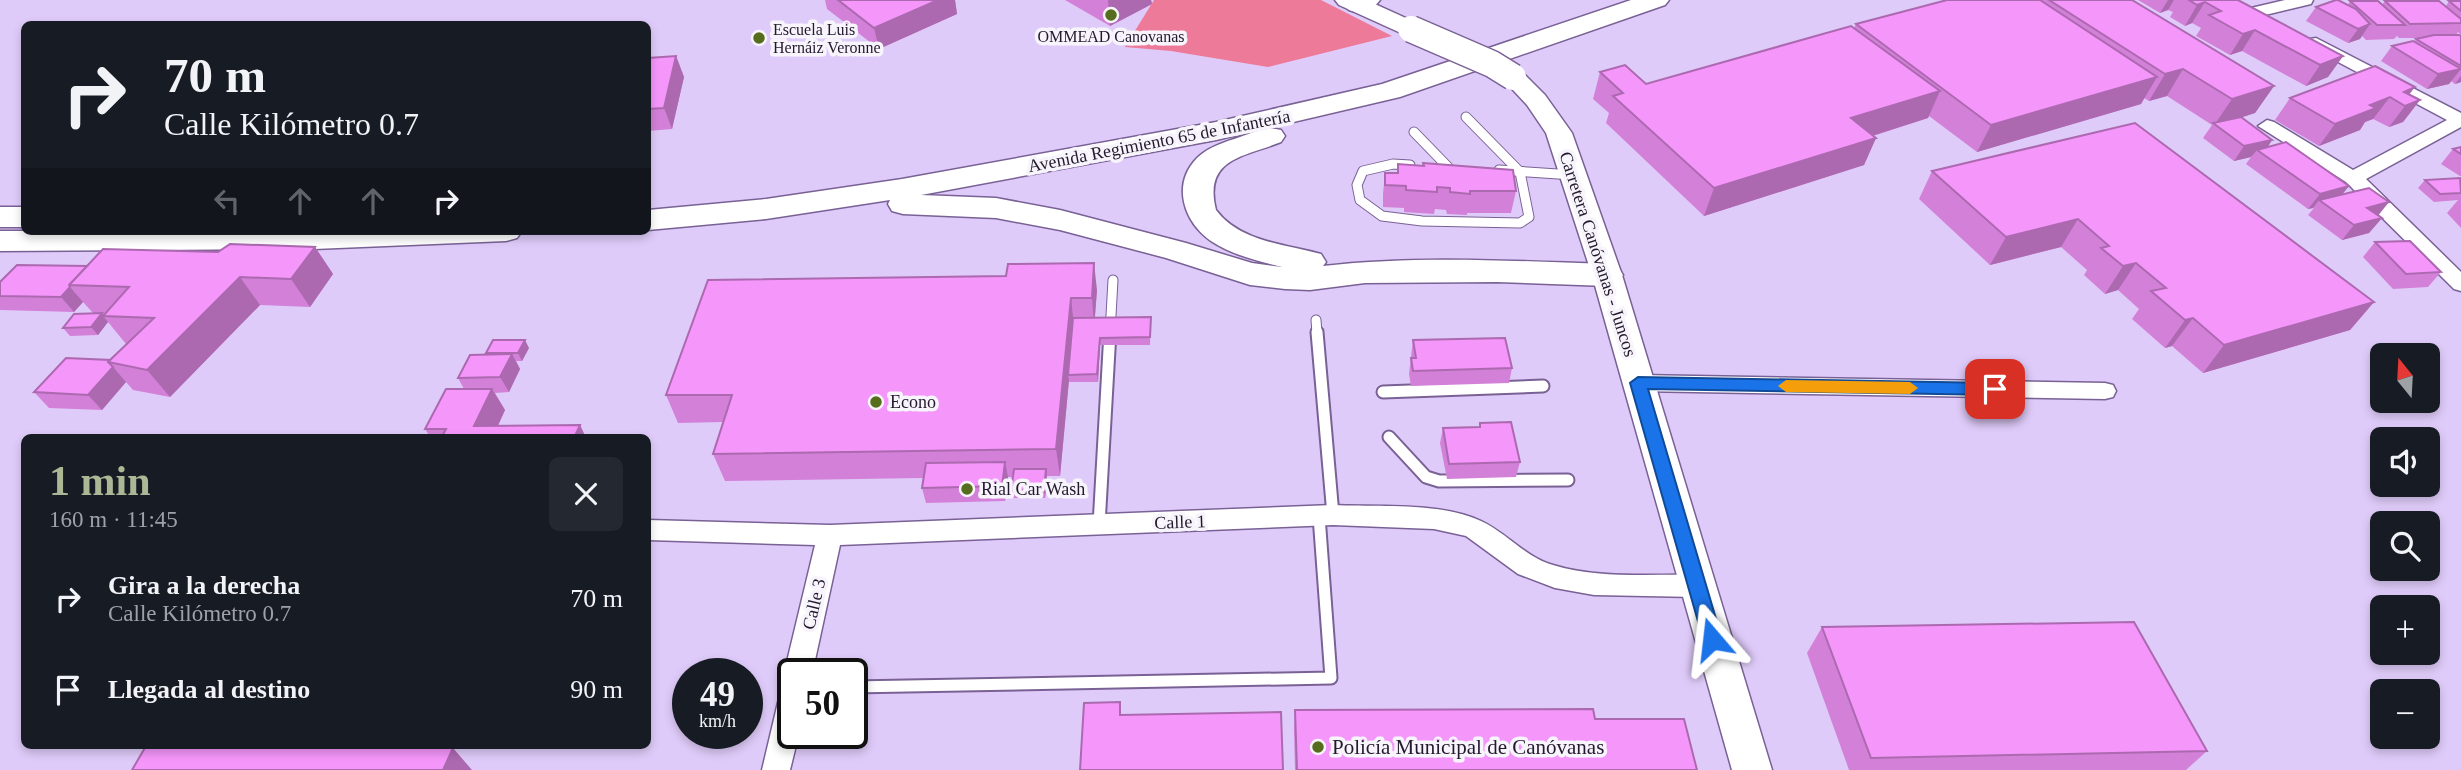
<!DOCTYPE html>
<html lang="es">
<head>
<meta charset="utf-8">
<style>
	body { margin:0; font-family:Georgia,serif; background:#242831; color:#f1f3f6; height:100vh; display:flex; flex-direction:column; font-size:26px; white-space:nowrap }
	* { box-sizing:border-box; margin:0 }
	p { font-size:23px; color:#9ea1a6 }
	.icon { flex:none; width:38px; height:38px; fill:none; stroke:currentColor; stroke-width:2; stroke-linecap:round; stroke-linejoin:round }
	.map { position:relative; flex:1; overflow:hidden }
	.sheet { position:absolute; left:21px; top:434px; width:630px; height:315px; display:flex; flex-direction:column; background:#171b24; border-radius:10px; box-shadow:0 4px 10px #0003 }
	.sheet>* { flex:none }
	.hud { position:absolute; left:21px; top:21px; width:630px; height:214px; border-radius:10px; box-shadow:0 4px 10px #0003; background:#171b24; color:#f1f3f6; overflow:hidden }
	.needle { width:46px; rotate:342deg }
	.fabs { position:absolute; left:2370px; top:343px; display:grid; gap:14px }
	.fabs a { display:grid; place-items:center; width:70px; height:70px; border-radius:10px; background:#171b24; box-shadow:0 4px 10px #0003; font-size:35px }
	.speed { position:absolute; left:672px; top:658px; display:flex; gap:14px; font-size:35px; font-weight:700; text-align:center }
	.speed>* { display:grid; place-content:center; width:91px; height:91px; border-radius:50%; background:#171b24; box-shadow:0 4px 10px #0003; line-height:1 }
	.speed small { font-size:18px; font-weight:400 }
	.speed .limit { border:4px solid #111; border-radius:10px; background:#fff; color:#111 }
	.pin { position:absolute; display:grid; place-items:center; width:60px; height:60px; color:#fff; margin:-30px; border-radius:14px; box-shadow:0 4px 10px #0006 }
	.me { position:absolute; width:77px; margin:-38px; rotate:343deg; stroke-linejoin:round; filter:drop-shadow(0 0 5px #0008) }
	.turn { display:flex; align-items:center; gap:24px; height:147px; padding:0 28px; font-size:32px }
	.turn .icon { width:91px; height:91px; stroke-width:2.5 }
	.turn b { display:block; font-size:49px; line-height:60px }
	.lanes { display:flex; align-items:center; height:66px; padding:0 28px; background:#0003; justify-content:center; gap:35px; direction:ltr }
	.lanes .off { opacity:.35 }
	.round { display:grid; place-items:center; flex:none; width:74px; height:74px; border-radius:10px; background:#242831 }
	.overview { display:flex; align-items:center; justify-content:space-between; height:119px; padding:0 28px }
	h1 { font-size:42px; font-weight:700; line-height:52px; color:#abb795 }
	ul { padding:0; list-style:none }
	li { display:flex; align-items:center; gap:21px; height:91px; padding:0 28px }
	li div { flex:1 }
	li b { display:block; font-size:26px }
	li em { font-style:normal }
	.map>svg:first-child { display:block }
</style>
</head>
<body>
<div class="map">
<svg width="2461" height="770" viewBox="0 0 2461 770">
	<rect width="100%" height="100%" fill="#dfcbf9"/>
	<polygon fill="#ee7a99" points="1154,0 1321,0 1392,36 1268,67 1171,51 1125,47"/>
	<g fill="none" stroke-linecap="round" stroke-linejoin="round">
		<g stroke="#796195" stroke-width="11">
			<g id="lane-far1">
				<polyline points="1414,132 1448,167"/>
				<polyline points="1410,165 1393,164 1363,171 1357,185 1360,200 1382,216 1422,221 1520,223 1529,217 1520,172 1466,117"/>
				<polyline points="1499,170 1573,175"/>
				<polyline points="1316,320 1317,333"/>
				<polyline points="1110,333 1113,280"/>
			</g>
		</g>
		<g stroke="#796195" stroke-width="15">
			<g id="lane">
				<polyline points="1317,332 1333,515"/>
				<polyline points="1383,392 1543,386"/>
				<polyline points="1389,437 1426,477 1439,481 1568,480"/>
				<polyline points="1099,525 1110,332"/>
				<polyline points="852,687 1331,678 1319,516"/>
			</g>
		</g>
		<g stroke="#796195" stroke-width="3">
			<g id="street">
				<polygon points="2285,0 2313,0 2311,4 2257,17 2249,12 2251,8"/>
				<polygon points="2316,38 2461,113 2461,127 2366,179 2461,272 2461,291 2454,289 2346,182 2258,126 2267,120 2274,122 2353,170 2447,120 2310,47 2307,43 2310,39"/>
				<polygon points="1638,375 2105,383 2113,385 2116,391 2113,397 2105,399 1638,391 1630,389 1627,383 1630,377"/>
				<path d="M1333,505c44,2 108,-3 148,16 26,12 44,36 72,44 45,14 97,9 143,10l9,3 4,8 -4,8 -9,3 -102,-2 -39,-7 -37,-14 -52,-38 -32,-7 -101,-4 -493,20 -28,129h-19v10l-5,-2 -4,-8 31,-129 -167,-5v-20l182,5z"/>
				<polygon points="793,686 793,733 799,733 790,770 762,770 779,698 783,689"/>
			</g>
		</g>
		<g stroke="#796195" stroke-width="3">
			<g id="secondary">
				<polygon points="1335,0 1366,0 1419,24 1423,29 1419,34 1403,34 1339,5"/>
				<polygon points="1513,70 1522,72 1545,95 1572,133 1622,275 1772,770 1732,770 1592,275 1546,133 1527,105 1501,77 1504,72"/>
			</g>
		</g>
		<g stroke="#796195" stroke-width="3">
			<g id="primary">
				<path d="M1349,0h31c-8,11 -19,14 -31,10l-4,-5z"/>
				<path d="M1631,0h38l-4,5 -265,92 -184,43 -295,55 75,3 64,12 126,33 66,20 30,4c-24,-6 -50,-12 -71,-26 -27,-19 -40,-56 -14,-83 11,-11 28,-16 43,-21 14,-5 26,-11 41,-7l4,6 -4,6c-37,15 -78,16 -65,68 24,32 69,34 105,44l5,8 -3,4c94,-11 190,-5 284,-2l11,3 5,8 -5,8 -11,3 -110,-4 -132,1 -55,7 -25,-1 -35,-4 -84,-27 -106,-28 -64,-12 -93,-4 -11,-3 -4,-7 2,-4 -124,19 -118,11v-20l118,-11 136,-20 314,-57 166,-38z"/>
				<rect x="0" y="207" width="24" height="20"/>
				<polygon points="0,231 522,231 517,238 506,241 314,249 0,251"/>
			</g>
		</g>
		<use href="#lane-far1" stroke="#fff" stroke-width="9"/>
		<use href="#lane" stroke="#fff" stroke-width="11"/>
		<use href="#street" fill="#fff" fill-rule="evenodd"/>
		<use href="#secondary" fill="#fff" fill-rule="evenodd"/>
		<use href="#primary" fill="#fff" fill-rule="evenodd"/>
		<g stroke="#796195" stroke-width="29" stroke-linecap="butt">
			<polyline id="secondary-bridge" points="1411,29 1492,64 1513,77"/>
		</g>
		<use href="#secondary-bridge" stroke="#fff" stroke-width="26"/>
	</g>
	<g fill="#d381d8">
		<polygon points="825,0 955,0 957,14 879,49 827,9"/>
		<polygon points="1065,0 1151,0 1152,4 1110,26"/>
		<polygon points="1947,0 2132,0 2274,86 2255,113 2241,117 2272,140 2268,147 2349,186 2342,194 2382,218 2369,233 2342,240 2308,215 2314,208 2308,209 2246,164 2251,157 2234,161 2203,138 2212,125 2167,96 2149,101 2144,98 2141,104 1977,152 1929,116 1928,118 1873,136 1876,138 1864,165 1704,216 1606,123 1609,113 1593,99 1600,72 1646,84 1854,28 1856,24"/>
		<polygon points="2138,0 2238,0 2343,56 2328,77 2306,86 2242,51 2230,55 2196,36 2201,28 2192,23 2185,26 2170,17 2173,12 2168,10 2160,13"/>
		<polygon points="2350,1 2382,5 2385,1 2446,6 2449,1 2461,1 2461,35 2458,32 2456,35 2461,35 2461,82 2455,84 2451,81 2449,84 2427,89 2381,61 2392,46 2414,41 2416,39 2422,38 2399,38 2397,36 2394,39 2366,40 2362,36 2360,39 2348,43 2306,21 2316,7 2348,5"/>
		<polygon points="676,56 684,77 672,129 648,131 648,58"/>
		<polygon points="2409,94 2420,100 2403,122 2389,127 2373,119 2365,122 2360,130 2319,146 2275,120 2290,98"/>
		<polygon points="2461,147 2461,176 2460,176 2441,164 2453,149"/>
		<polygon points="1423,163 1516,191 1511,213 1467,213 1467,215 1447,214 1446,210 1435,209 1434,214 1404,212 1404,208 1383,207 1383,194 1385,173 1397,173 1398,164 1423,166"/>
		<polygon points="1932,171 2374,302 2350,330 2203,373 2172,346 2165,348 2132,319 2139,309 2118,290 2105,294 2084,275 2087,270 2061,247 1990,265 1919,199"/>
		<polygon points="2461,179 2461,228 2447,213 2458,200 2434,202 2418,188 2425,180"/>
		<polygon points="2375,242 2441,272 2428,287 2393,289 2363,257"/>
		<polygon points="315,247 333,274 310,307 260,305 170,397 133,390 126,382 102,410 49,408 34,392 110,360 126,344 108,322 98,335 70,336 63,328 93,313 83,302 74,312 0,310 0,282 87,266 218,252"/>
		<polygon points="1097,290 1095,318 1151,317 1150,345 1100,345 1098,382 1069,382 1069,380 1060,476 1047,476 1045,498 1013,498 1011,490 1013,477 1008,477 1005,501 926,503 922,488 923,478 725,481 713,454 723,422 678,423 666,395"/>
		<polygon points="1413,340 1512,368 1509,383 1411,386 1409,374"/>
		<polygon points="529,348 522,361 516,361 520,369 509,392 495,393 505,410 498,426 580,425 586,438 431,438 425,429 464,389 458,378 486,354"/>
		<polygon points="1480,423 1520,462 1516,477 1447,479 1440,443 1443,428 1479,427"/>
		<polygon points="1822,627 2207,751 2186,770 1849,770 1807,653"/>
		<polygon points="1295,710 1595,719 1697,770 1295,770 1294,730"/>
	</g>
	<g fill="#ac69b0">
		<polygon points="938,0 955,0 957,14 879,49 874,28"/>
		<polygon points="1108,0 1151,0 1152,4 1110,26"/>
		<polygon points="2168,0 2174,0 2168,10 2160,13"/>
		<polygon points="2205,2 2192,23 2185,26 2197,5"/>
		<polygon points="2370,24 2360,39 2348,43 2358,29"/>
		<polygon points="2255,30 2242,51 2230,55 2243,34"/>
		<polygon points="676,56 684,77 672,129 664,108"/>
		<polygon points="2343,56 2328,77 2306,86 2320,65"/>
		<polygon points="2183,69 2167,96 2149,101 2165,74"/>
		<polygon points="2461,69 2449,84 2427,89 2438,74"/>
		<polygon points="2461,76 2461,82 2455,84"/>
		<polygon points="2157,77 2141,104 1977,152 1991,125"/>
		<polygon points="2274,86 2255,113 2216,126 2215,124 2232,99"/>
		<polygon points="2415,87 2402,104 2404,92"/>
		<polygon points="1940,91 1928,118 1840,146 1851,118"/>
		<polygon points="2390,97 2373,119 2365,122 2360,130 2319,146 2335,124 2370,105"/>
		<polygon points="2420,100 2403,122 2389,127 2405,106"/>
		<polygon points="1876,138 1864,165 1704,216 1714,188"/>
		<polygon points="2272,140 2263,154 2257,150 2251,157 2234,161 2244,146"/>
		<polygon points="2349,186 2337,201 2319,200 2313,208 2308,209 2320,194"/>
		<polygon points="2389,202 2377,217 2367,208"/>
		<polygon points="2382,218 2369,233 2342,240 2354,225"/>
		<polygon points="2078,219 2061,247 1990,265 2006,237"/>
		<polygon points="315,247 333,274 310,307 291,279"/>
		<polygon points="1094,263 1097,290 1094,326 1092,298"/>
		<polygon points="2136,263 2118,290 2105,294 2123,266"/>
		<polygon points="240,277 260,305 170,397 147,370"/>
		<polygon points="70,287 83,302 74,312 61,297"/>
		<polygon points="1071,298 1074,326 1068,375 1069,380 1060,476 1056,449"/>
		<polygon points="2374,302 2350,330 2203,373 2224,345"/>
		<polygon points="102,313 105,316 103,316 108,322 98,335 91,327"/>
		<polygon points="2193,318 2172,346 2165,348 2185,320"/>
		<polygon points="1100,338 1100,345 1098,382 1097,374"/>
		<polygon points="525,340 529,348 522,361 518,353"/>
		<polygon points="512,354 520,369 509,392 500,377"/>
		<polygon points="113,367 126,382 102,410 88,395"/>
		<polygon points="492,389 505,410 492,438 474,426"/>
		<polygon points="580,425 586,438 574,438"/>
		<polygon points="1005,462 1008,477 1005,501 1002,486"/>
		<polygon points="1046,469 1047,477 1045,498 1044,490"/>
		<polygon points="228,746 269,746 256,770 227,748"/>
		<polygon points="453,748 472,770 443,770"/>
	</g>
	<g fill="#f596fb" stroke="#ac69b0" stroke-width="2">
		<polygon points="838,0 938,0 874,28"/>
		<polygon points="1947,0 2040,0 2157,77 1991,125 1856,24"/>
		<polygon points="2049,0 2132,0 2274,86 2232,99 2183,69 2165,74"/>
		<polygon points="2189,0 2238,0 2343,56 2320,65 2255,30 2243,34 2209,15 2221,11 2205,2 2197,5"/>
		<polygon points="2336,0 2338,0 2356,9 2370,24 2358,29 2316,7"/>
		<polygon points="2350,1 2378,1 2405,25 2377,25"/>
		<polygon points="2385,1 2439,1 2461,19 2461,23 2410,24"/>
		<polygon points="2449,1 2461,1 2461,11"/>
		<polygon points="1851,26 1940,91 1851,118 1876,138 1714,188 1613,96 1623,93 1600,72 1625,65 1646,84"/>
		<polygon points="2434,35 2459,35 2461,36 2461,66 2416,39"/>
		<polygon points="2413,41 2461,69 2438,74 2392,46"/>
		<polygon points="676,56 664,108 648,109 648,58"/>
		<polygon points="2375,66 2415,87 2404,92 2420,100 2405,106 2390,97 2370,105 2376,108 2335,124 2290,98"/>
		<polygon points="2241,117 2272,140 2244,146 2213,123"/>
		<polygon points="2135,123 2374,302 2224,345 2193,318 2185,320 2151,291 2166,288 2136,263 2123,266 2101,248 2109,246 2078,219 2006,237 1932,171"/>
		<polygon points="2286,142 2349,186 2320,194 2257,150"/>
		<polygon points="2461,147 2461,154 2453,149"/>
		<polygon points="1423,163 1513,170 1516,191 1470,191 1470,194 1450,192 1450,188 1437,187 1437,192 1406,190 1406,186 1385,185 1385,173 1398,173 1398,164 1424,166"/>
		<polygon points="2460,178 2461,193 2440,194 2425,180"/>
		<polygon points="2369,188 2389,202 2367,208 2382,218 2354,225 2319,200"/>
		<polygon points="2410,241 2441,272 2406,274 2375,242"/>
		<polygon points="230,244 315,247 291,279 240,277 147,370 108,362 154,318 103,316 129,287 69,285 103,249 218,252"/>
		<polygon points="1094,263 1092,298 1071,298 1056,449 713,454 732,395 666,395 708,280 1006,276 1008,264"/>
		<polygon points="17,265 87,266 69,285 70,287 61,297 0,296 0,282"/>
		<polygon points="102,313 91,327 63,328 74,314"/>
		<polygon points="1151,317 1150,337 1100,338 1097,374 1068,375 1073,318"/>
		<polygon points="1505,338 1512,368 1413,371 1411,358 1416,358 1413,340"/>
		<polygon points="493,340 525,340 518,353 486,353"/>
		<polygon points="512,354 500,377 458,378 470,355"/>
		<polygon points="66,358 110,360 108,362 113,367 88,395 34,392"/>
		<polygon points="446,389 492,389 474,426 580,425 574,438 441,438 446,429 425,429"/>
		<polygon points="1511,422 1520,462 1449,464 1443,428 1480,427 1480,423"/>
		<polygon points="1005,462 1002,486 922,488 926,463"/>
		<polygon points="1014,469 1046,469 1044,490 1011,490"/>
		<polygon points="2134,622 2207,751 1871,758 1822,627"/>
		<polygon points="1120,702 1120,715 1281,712 1283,770 1080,770 1084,703"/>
		<polygon points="1593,709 1595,719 1684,719 1697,770 1297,770 1295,710"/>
		<polygon points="146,746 228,746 227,748 453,748 443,770 132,770"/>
	</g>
	<polygon fill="#1a73e8" stroke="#114b97" stroke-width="2" points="1638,377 1995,383 2003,389 1995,395 1648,389 1722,639 1719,645 1712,647 1706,645 1703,639 1630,383"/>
	<polygon fill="#f59e0b" points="1786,380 1910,382 1918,388 1910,394 1786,392 1778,386"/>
	<g fill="#566d1e" stroke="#f7f5fb" stroke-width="2.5">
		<circle cx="1111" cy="15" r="7"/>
		<circle cx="759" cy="38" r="7"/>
		<circle cx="876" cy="402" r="7"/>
		<circle cx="967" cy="489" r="7"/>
		<circle cx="1318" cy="747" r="7"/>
	</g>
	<g text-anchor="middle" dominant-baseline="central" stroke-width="7" stroke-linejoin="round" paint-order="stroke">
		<g font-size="16" fill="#23192e" stroke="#f7f5fb" text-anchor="start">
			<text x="773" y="29">Escuela Luis<tspan x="773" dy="18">Hernáiz Veronne</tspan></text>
			<text x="1111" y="36" text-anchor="middle">OMMEAD Canovanas</text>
		</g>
		<g font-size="18" fill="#23192e" stroke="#f7f5fb">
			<text transform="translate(1159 141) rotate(-11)">Avenida Regimiento 65 de Infantería</text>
			<text transform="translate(1598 254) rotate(72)">Carretera Canóvanas - Juncos</text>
			<text transform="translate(1180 522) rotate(-2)">Calle 1</text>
			<text transform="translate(814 604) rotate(-77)">Calle 3</text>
		</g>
		<g font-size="18" fill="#23192e" stroke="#f7f5fb" text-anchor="start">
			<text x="890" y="402">Econo</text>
			<text x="981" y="489">Rial Car Wash</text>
		</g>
		<g font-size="21" fill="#23192e" stroke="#f7f5fb" text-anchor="start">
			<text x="1332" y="747">Policía Municipal de Canóvanas</text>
		</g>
	</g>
</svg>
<div class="fabs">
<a><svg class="needle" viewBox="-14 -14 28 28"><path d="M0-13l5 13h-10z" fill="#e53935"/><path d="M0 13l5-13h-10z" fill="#9ea1a6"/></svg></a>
<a><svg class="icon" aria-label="sound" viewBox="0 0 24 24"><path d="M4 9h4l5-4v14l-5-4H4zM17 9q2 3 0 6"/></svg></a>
<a><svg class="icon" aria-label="search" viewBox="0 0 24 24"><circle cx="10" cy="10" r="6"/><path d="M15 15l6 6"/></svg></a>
<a>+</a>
<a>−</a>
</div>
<div class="speed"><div>49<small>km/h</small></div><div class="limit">50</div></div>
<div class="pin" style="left:1995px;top:389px;background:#d93025"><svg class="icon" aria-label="arrive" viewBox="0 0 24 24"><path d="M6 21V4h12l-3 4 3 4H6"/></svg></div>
<svg class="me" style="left:1712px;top:639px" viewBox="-20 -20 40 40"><path d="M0-17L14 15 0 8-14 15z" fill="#1a73e8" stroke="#fff" stroke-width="4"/></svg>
<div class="hud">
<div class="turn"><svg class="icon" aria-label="right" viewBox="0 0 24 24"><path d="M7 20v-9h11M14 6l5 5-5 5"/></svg><div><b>70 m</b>Calle Kilómetro 0.7</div></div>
<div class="lanes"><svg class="icon off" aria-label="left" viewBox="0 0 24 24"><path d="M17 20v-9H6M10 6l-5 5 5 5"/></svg><svg class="icon off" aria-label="ahead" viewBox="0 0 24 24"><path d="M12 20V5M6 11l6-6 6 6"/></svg><svg class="icon off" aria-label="ahead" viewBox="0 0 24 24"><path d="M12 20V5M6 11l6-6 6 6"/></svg><svg class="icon" aria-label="right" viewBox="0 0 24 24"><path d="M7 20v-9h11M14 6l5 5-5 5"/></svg></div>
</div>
<section class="sheet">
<div class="overview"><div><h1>1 min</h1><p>160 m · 11:45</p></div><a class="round"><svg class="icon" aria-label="close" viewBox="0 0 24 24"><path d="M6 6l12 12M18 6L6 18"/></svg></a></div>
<ul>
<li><svg class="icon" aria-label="right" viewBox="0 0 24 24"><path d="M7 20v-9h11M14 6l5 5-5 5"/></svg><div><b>Gira a la derecha</b><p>Calle Kilómetro 0.7</p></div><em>70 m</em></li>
<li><svg class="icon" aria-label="arrive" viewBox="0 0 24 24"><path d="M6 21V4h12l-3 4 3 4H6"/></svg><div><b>Llegada al destino</b></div><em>90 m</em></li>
</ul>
</section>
</div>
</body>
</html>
